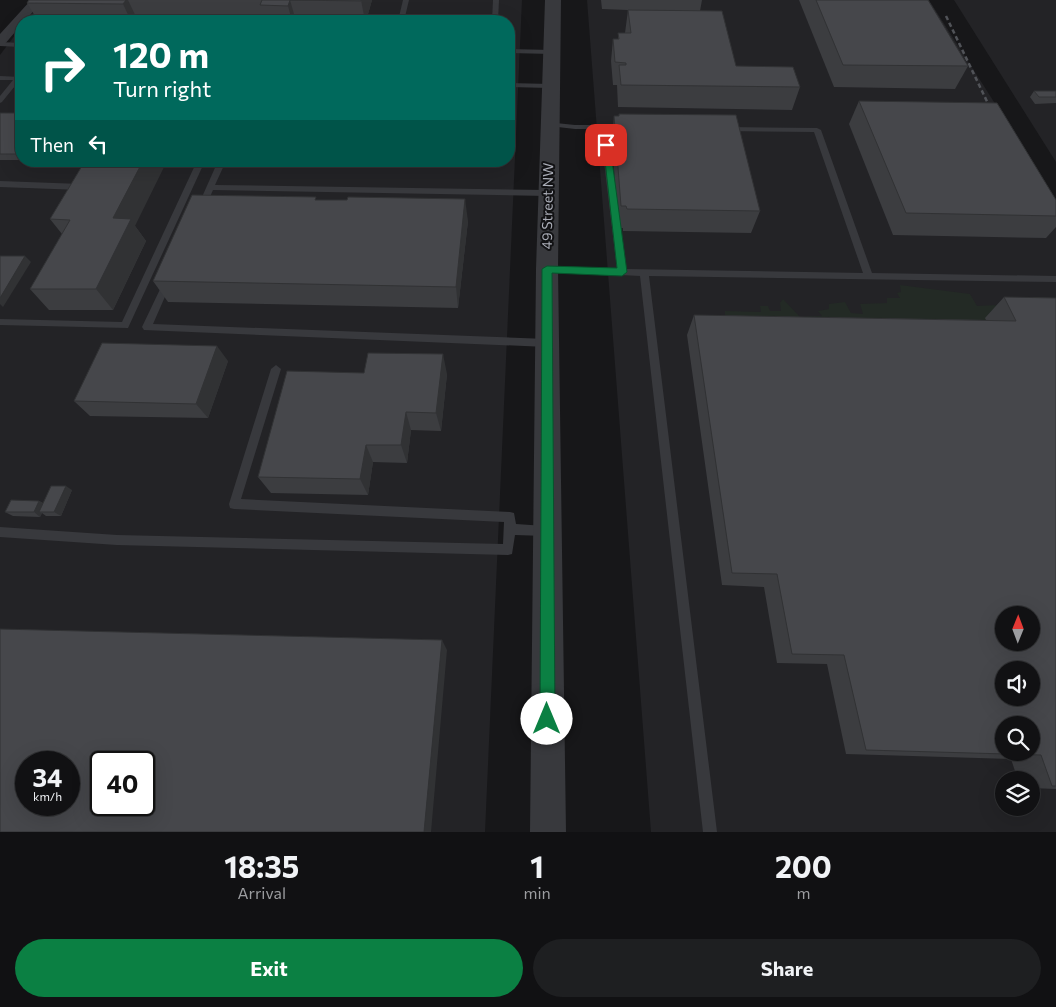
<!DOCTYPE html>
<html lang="en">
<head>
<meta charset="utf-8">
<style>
	body { margin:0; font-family:Commissioner,sans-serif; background:#1e1f21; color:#f1f3f6; height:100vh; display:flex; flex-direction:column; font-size:19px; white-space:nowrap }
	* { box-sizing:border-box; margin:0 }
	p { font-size:16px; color:#9c9da0 }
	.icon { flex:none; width:28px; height:28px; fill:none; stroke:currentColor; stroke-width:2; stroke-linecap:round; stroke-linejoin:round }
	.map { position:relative; height:832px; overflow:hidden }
	.panel { display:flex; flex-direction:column; background:#111113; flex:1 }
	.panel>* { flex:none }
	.guide { position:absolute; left:15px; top:15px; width:500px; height:152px; border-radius:20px; box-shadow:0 5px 20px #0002,0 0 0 1px #303133; background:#00695c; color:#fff; overflow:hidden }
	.needle { width:32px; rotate:1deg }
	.controls { position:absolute; left:995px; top:606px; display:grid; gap:10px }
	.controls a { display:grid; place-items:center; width:45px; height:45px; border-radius:50%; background:#111113; box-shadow:0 5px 20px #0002,0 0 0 1px #303133; font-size:25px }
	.speed { position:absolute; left:15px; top:751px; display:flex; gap:10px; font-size:25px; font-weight:700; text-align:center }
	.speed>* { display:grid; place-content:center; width:65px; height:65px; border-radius:50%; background:#111113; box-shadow:0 5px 20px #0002,0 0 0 1px #303133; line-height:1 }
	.speed small { font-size:12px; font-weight:400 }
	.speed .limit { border:2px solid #111; border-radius:8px; background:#fff; color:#111 }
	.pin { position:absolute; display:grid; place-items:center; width:42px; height:42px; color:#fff; margin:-21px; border-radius:10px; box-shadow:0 2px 8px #0006 }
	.me { position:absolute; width:55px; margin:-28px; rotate:0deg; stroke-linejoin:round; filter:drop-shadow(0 0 4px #0008) }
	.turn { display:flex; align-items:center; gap:18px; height:105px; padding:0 15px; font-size:22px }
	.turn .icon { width:65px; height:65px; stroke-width:2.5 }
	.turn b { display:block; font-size:35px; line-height:42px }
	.then { display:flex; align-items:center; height:48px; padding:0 15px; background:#0003; gap:10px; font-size:19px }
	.eta { display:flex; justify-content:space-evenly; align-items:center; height:85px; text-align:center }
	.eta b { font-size:30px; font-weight:700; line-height:35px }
	.button { display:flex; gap:10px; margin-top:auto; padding:10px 15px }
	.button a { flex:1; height:58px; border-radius:30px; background:#0b8043; color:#fff; font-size:20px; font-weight:700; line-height:58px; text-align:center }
	.button a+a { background:#1e1f21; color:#f1f3f6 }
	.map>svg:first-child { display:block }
</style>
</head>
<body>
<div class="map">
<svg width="1056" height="832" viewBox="0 0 1056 832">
	<rect width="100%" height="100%" fill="#171719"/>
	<g fill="#232326" fill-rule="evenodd">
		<path d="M43,0h479l-37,832h-485v-777l21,-28v134h488v-140h-483zM26,762h43v43h-43zM101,762h43v43h-43z"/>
		<path d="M587,0h342l88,138 39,70v624h-405zM1004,615h27v27h-27zM1004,670h27v28h-27zM1004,725h27v27h-27zM1004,780h27v28h-27z"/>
		<polygon points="954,0 1056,0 1056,162"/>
	</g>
	<polygon fill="#232a25" points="900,285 970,294 977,306 998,305 1056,313 996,341 725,317 725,311 761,312 760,306 768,306 770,311 781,311 780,303 783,299 800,317 822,316 818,311 829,309 829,304 845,302 851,313 863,314 860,304 887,303 887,298 900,298 897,293 901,292"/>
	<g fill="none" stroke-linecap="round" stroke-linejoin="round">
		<g fill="#38393d" fill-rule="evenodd">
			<polygon points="403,0 409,0 404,21 398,21"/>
			<polygon points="493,0 499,0 498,21 492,21"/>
			<polygon points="0,42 21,43 21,47 0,46"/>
			<polygon points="509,49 552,50 555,52 552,54 509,53"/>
			<polygon points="0,76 21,77 21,81 19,81 2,102 0,103 0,96 13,80 0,80"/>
			<polygon points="509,83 550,84 553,86 550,88 509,87"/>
			<polygon points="546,122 575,125 625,125 629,127 625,129 607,129 626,269 863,273 814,132 727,131 723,129 727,127 817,128 821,130 872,273 1056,276 1056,282 649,276 717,832 703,832 640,276 544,271 543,269 544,267 547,266 617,269 600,129 575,129 549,126 546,126"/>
			<polygon points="197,161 205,161 128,328 0,325 0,319 122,322"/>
			<polygon points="218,161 226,161 215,185 547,190 551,193 547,196 213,190 205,208 199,208 198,206"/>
			<polygon points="0,181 81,184 85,187 81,190 0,187"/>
			<polygon points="167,280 171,283 153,324 547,339 552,343 547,347 144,330 142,327 163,283"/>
			<polygon points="276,365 281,369 241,499 510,512 514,513 516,524 545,526 549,527 551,531 549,535 545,536 515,535 512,554 508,555 117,545 0,537 0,527 117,535 503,544 504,522 234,509 230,508 229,504 271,369"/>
		</g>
		<polygon fill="#38393d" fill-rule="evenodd" points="31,0 43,0 25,21 21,21 21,25 4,45 0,46 0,34"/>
		<polygon fill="#38393d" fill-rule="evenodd" points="545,0 561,0 558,269 566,832 530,832 536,269"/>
		<polyline stroke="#515358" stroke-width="2.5" stroke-dasharray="4.5 3" stroke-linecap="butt" points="946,16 994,116"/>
	</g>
	<g fill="#3c3d40">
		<polygon points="29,0 372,0 366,21 38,21 27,3"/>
		<polygon points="601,0 702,0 700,11 736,66 800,87 792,110 618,107 617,85 613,85 611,61 613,39 618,39 618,33 625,33 628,10 602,9"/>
		<polygon points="799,0 928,0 968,66 955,89 834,87"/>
		<polygon points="1034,91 1056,91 1056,103 1035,104 1030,97"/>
		<polygon points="859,101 1056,200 1056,227 1046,238 893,235 849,124"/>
		<rect x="0" y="113" width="21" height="47"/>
		<polygon points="614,116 760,211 751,233 623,231 623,228 618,228 612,139"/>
		<polygon points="85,161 135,226 146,241 113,310 49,310 30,289 62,234 50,219"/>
		<polygon points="369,161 475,161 474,163"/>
		<polygon points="317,200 468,221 458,308 168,302 153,281"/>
		<polygon points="1004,297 1056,298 1056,789 1031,788 1031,780 1018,780 1011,759 846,754 827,664 777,663 764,587 722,585 687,335 694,315 986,320 985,318"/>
		<polygon points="228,361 208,418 90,416 74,401"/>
		<polygon points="364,373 447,374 441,431 411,430 407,463 373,462 368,495 271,493 258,477"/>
		<polygon points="72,490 61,516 46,516 42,513 40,517 13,516 5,512 39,501 43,503"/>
	</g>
	<g fill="#313234">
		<polygon points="126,0 128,0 138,21 131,21 123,4"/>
		<polygon points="290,0 296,21 292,21 288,6"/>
		<polygon points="361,0 372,0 366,21 365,21"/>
		<polygon points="143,161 167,161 135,226 146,241 113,310 96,289 113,218"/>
		<polygon points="465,199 468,221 458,308 456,287"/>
		<polygon points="25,256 31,262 3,307 0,304 0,298"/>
		<polygon points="217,346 228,361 208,418 196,404"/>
		<polygon points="443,354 447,374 441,431 436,413"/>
		<polygon points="406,412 411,430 407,463 401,445"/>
		<polygon points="366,445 373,462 368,495 360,479"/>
		<polygon points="66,486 72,490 61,516 54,512"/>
		<polygon points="39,501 46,505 39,512 42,513 40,517 34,512"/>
		<polygon points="442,640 447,650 431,832 424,832"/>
	</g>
	<g fill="#46474b" stroke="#313234" fill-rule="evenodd">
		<polygon points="29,0 126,0 123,4 27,3"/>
		<polygon points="262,0 361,0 361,1 290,0 288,6 260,5"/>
		<polygon points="816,0 928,0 968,66 843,65"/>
		<polygon points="628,10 722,11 736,66 793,67 800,87 621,85 619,65 626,65 626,63 615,62 613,39 619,39 618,33 631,33"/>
		<polygon points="1034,91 1056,91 1056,97 1039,97"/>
		<polygon points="859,101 997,103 1056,200 1056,216 906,213"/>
		<polygon points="0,113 21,113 21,152 20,154 0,154"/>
		<polygon points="619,114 736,115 760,211 627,209 626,206 621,206 614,116 619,116"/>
		<polygon points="85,161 143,161 113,218 131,219 96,289 30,289 70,220 50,219"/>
		<polygon points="192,195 316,197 315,200 347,200 348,197 465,199 456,287 153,281"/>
		<polygon points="0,256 25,256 0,298"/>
		<path d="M1004,297l52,1v488h-4l-11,-31 -175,-5 -22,-95 -52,-1 -15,-80 -45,-1 -38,-258 322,6zM1004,615h27v27h-27zM1004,670h27v28h-27zM1004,725h27v27h-27z"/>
		<polygon points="102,343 217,346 196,404 74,401"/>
		<polygon points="368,353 443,354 436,413 406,412 401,445 366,445 360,479 258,477 287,371 364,373"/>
		<polygon points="51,486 66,486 54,512 39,512"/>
		<polygon points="11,500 39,501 34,512 5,512"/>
		<path d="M0,629l442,11 -18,192h-424zM26,762h43v43h-43zM101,762h43v43h-43z"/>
	</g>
	<polygon fill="#0b8043" stroke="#07532c" points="603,143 610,145 627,272 622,276 552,273 555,719 552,724 547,726 542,724 540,719 542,269 547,266 617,268"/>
	<g text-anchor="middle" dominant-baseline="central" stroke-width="4" stroke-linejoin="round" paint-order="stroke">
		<g font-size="14" fill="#aaadb7" stroke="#121214">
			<text transform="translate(547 206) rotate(-89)">49 Street NW</text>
		</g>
	</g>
</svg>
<div class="controls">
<a><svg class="needle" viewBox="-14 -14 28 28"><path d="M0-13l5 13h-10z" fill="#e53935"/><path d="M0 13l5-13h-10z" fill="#9c9da0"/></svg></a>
<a><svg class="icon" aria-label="sound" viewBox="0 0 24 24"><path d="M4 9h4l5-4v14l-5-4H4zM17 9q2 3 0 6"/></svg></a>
<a><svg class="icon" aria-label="search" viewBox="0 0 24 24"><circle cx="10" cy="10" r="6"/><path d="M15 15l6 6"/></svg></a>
<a><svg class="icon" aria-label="layers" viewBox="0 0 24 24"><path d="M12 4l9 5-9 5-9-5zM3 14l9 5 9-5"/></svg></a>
</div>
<div class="speed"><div>34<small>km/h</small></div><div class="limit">40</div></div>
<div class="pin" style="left:606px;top:145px;background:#d93025"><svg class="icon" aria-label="arrive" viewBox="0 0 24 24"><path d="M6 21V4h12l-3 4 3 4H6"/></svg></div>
<svg class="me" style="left:547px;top:719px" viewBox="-20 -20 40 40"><circle r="19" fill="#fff"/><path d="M0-13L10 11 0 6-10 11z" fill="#0b8043"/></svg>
<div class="guide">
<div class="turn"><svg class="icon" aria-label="right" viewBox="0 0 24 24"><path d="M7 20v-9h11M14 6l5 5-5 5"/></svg><div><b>120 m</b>Turn right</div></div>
<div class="then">Then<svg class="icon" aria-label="left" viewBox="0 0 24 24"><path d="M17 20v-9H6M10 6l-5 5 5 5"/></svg></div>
</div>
</div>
<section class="panel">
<div class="eta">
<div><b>18:35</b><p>Arrival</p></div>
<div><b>1</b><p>min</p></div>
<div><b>200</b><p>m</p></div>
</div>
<div class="button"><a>Exit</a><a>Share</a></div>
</section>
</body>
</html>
